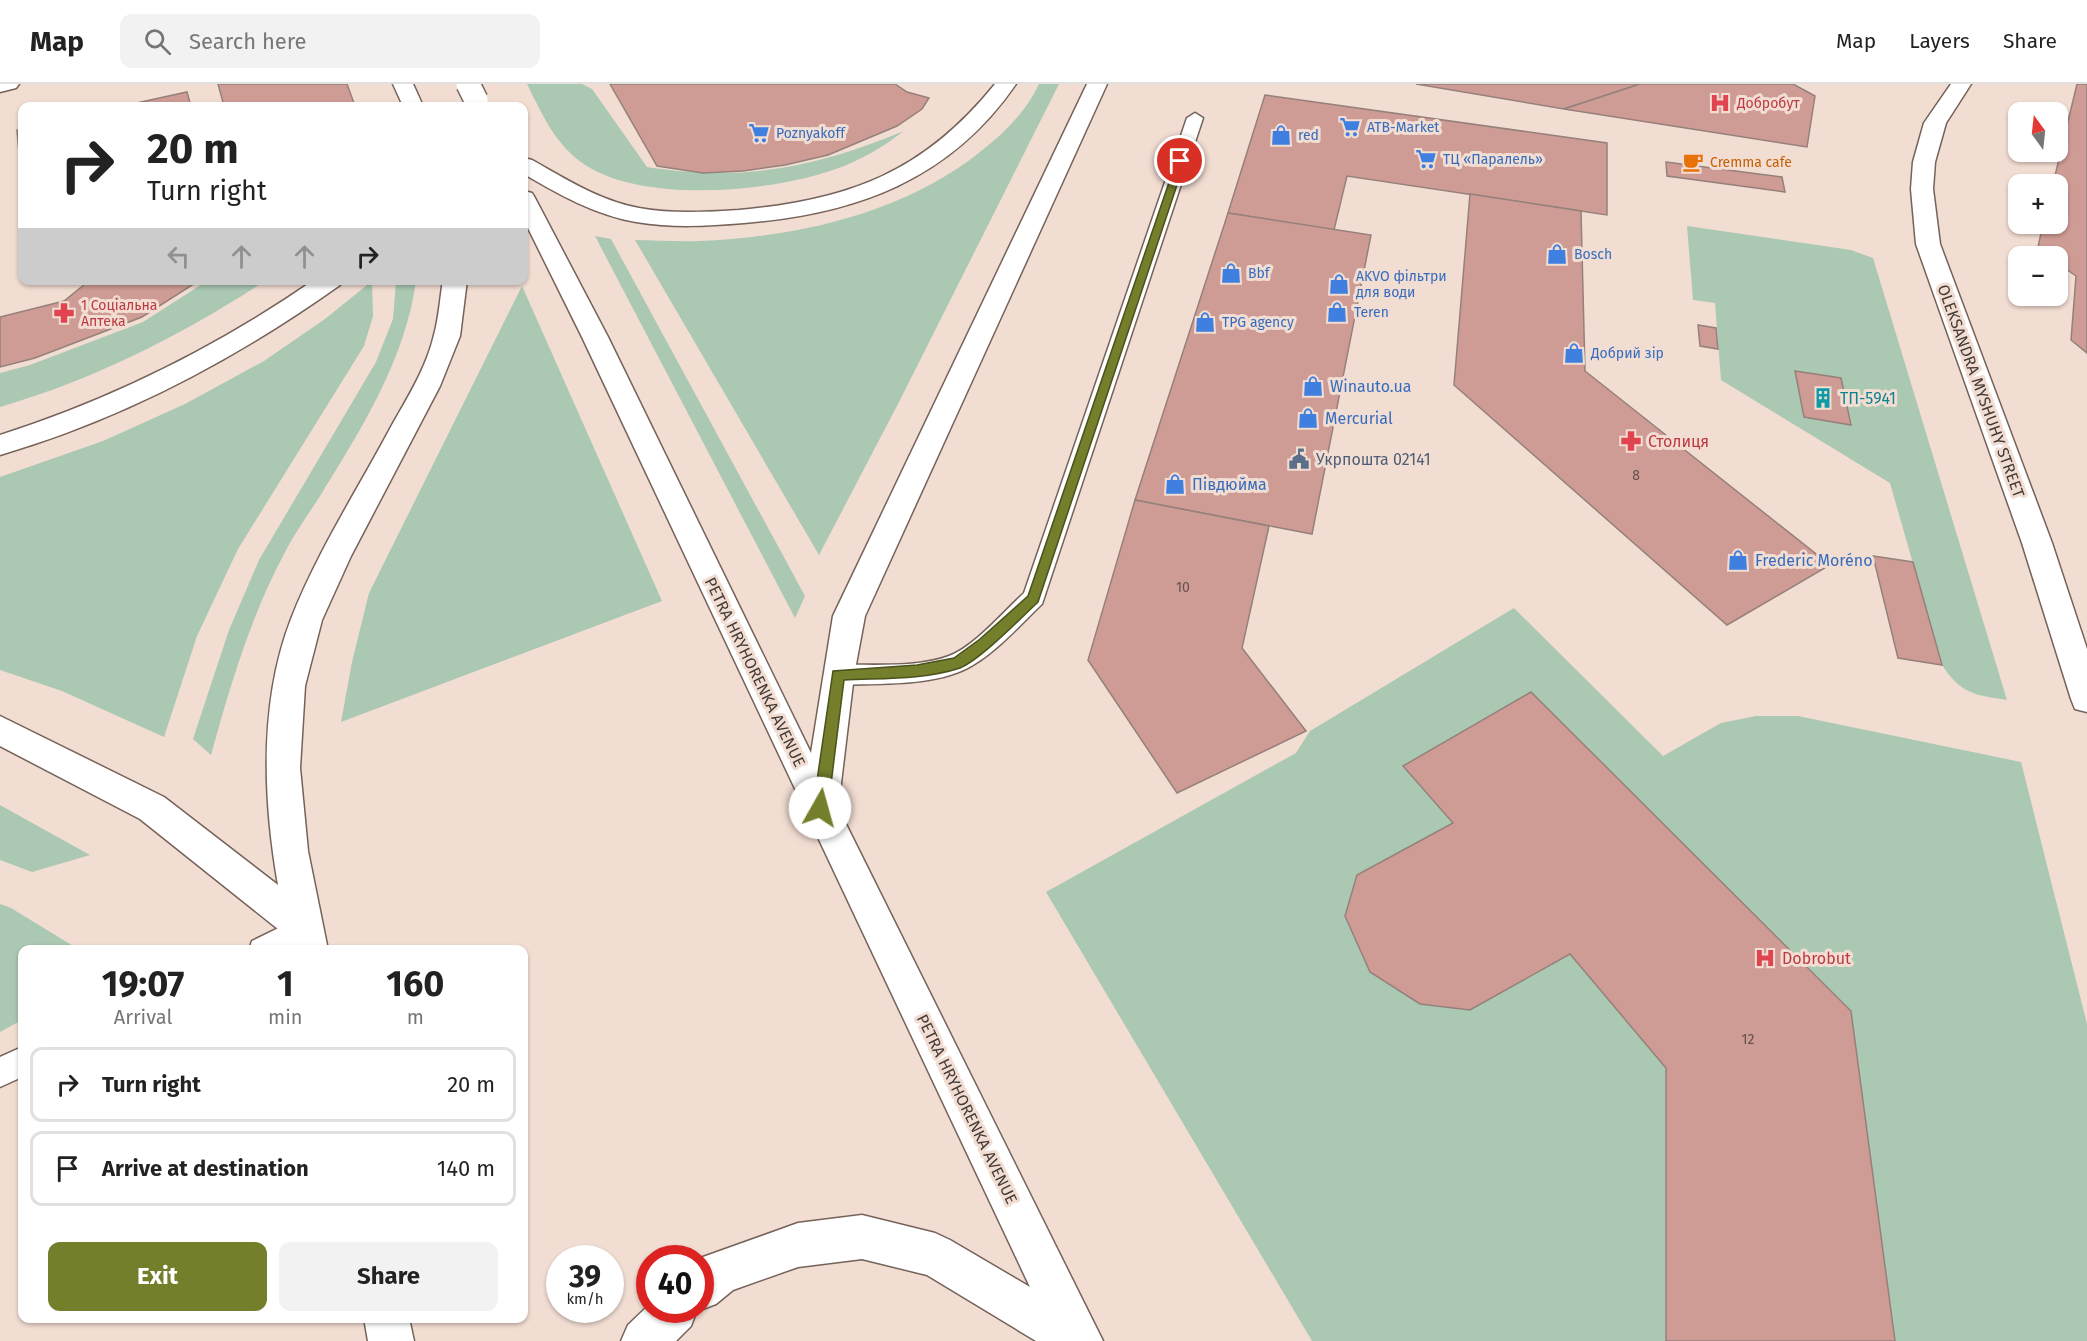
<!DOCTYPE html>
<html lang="en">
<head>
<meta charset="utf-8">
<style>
	body { margin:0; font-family:"Fira Sans",sans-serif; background:#f2f2f2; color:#222; height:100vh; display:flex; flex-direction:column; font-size:22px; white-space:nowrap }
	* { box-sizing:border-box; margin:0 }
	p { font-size:20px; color:#767676 }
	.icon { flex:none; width:33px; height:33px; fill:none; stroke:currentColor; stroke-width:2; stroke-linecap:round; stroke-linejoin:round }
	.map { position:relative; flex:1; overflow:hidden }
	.details { position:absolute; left:18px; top:861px; width:510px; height:378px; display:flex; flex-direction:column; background:#fff; border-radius:12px; box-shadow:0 2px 4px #0004 }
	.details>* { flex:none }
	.banner { position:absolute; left:18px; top:18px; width:510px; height:183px; border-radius:12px; box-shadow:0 2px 4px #0004; background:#fff; color:#222; overflow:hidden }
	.needle { width:39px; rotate:345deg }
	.controls { position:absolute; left:2008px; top:18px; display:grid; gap:12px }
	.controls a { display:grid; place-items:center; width:60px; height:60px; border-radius:12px; background:#fff; box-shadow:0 2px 4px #0004; font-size:30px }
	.speed { position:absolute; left:546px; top:1161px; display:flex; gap:12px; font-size:30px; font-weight:700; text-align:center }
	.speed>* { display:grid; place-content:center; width:78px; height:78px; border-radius:50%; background:#fff; box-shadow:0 2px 4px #0004; line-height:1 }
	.speed small { font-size:15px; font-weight:400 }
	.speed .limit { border:9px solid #d22; background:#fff; color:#111 }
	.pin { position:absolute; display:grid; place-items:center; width:51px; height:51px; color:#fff; margin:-26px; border:3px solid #fff; border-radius:50%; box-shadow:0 2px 6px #0007 }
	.me { position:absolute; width:66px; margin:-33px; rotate:7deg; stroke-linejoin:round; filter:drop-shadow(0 0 4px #0008) }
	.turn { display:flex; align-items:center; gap:21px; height:126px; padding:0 30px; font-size:27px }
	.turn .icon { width:78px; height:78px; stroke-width:2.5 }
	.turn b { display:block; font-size:42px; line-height:51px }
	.lanes { display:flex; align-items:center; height:57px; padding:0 30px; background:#0003; justify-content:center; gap:30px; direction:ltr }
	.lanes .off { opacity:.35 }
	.eta { display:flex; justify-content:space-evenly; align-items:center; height:102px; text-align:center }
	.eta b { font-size:36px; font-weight:700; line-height:42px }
	.primary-button { display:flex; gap:12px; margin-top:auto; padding:12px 30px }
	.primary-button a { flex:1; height:69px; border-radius:12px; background:#747e2b; color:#fff; font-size:24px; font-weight:700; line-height:69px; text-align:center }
	.primary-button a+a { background:#f2f2f2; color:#222 }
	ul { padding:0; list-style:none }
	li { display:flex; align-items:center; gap:18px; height:75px; margin:0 12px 9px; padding:0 18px; border:3px solid #e0e0e0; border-radius:12px }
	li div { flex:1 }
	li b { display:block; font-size:22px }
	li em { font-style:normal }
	header { display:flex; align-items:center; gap:36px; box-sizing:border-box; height:84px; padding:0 30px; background:#fff; border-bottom:2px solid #e0e0e0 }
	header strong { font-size:28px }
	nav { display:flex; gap:33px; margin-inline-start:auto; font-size:21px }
	.search { width:420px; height:54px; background:#f2f2f2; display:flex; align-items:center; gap:15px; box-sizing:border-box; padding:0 21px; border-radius:12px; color:#767676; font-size:22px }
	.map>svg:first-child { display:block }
</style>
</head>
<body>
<header>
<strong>Map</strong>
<div class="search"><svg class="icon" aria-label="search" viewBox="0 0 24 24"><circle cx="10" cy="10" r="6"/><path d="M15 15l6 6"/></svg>Search here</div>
<nav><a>Map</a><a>Layers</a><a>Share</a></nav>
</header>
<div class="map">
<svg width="2087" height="1257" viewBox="0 0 2087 1257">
	<rect width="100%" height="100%" fill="#f2ddd2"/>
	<g fill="#aac8b2">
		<path d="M527,0h55l10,5 55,78c97,15 167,1 257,-36 -21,16 -43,29 -68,38 -64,23 -197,36 -255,-7 -27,-20 -39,-48 -54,-78z"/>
		<path d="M1039,0h20l-160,318 -80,153 -184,-315c21,0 42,2 64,1 98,-4 203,-27 281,-89 24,-19 46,-40 59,-68z"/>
		<path d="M1687,142l164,24 22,8 134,442c-32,-5 -46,-6 -65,-35l-52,-182 -169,-103 -6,-77 -22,-3z"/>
		<polygon points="595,152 611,155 805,512 795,534"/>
		<path d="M207,197h58c-81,53 -171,99 -265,126v-34l30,-8 113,-43z"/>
		<polygon points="372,197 373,232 364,262 238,465 197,552 164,653 62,607 0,586 0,393 103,357 185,320 264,277 325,235"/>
		<path d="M396,197h20c-11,79 -54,147 -96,215 -12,19 -26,38 -36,58 -34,64 -54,132 -73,201l-18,-16 36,-109 30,-70 117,-198 17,-43z"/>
		<polygon points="522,202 662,517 341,638 352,578 369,509"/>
		<polygon points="1514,524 1663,672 1721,639 1756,632 1798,632 2021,678 2087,940 2087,1257 1312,1257 1046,808 1296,669 1310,647"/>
		<polygon points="0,721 90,771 32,788 0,776"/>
		<polygon points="0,820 11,824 78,865 22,866 22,936 0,948"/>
	</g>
	<g fill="#ce9c94" stroke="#96807c" stroke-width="1.5">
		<polygon points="218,0 347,0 355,22 224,22"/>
		<polygon points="610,0 895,0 907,8 929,14 922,25 897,42 828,71 785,81 743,87 703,89 657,82"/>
		<polygon points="1416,0 1640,0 1564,25"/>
		<polygon points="1640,0 1793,0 1815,12 1807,63 1564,25"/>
		<polygon points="2077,0 2087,0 2087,269 2071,256 2076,192 2058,179 2058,172 2050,172 2038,163 2043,140 2058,140 2058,100 2053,100"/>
		<polygon points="187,8 191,22 123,22"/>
		<polygon points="1265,11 1607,59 1607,131 1347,92 1334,146 1228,129"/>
		<polygon points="22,45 22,103 17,46"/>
		<polygon points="1666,78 1782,93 1785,108 1667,92"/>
		<polygon points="1470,110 1581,127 1585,287 1830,481 1727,541 1454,301"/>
		<polygon points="1228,129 1371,151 1312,450 1135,416"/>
		<polygon points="90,196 200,196 142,233 35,274 0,283 0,233 64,217"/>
		<polygon points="1698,241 1716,244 1718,265 1700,262"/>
		<polygon points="1795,287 1841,294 1851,341 1804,333"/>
		<polygon points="1135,416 1269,442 1242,564 1306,647 1177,709 1088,576"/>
		<polygon points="1873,472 1913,478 1942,581 1898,574"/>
		<polygon points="1531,608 1851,927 1895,1257 1666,1257 1666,984 1570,870 1470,926 1420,920 1370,888 1345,832 1357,791 1453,739 1403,682"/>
	</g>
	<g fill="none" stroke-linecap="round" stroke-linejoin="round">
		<g stroke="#756259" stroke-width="3">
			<g id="lane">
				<path d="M1195,29l8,5 -161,486c-22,21 -43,45 -69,61 -35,22 -95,18 -135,20l-8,-3 -4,-7 4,-7 8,-3c33,-1 80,3 111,-9 26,-10 54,-44 75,-63l163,-475z"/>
				<path d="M305,831l10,4 4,9c-12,26 -47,22 -70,22l3,-9z"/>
				<polygon points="22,963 22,993 0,1003 0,973"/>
			</g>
		</g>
		<g stroke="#756259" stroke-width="3">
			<polygon id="street" points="1951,0 1971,0 1946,39 1935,78 1933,105 1940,160 2052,459 2087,565 2087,628 2075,625 2071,615 2022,459 1916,160 1911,105 1913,78 1924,39"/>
		</g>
		<g stroke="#756259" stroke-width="3">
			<g id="secondary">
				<polygon points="393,0 413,0 423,22 403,22"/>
				<path d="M995,0h21c-66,96 -160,130 -272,139 -36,3 -72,5 -108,-1 -41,-7 -78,-28 -112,-48v-16l8,2c34,19 68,41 107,48 33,6 67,4 100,2 111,-10 185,-38 256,-126z"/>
				<polygon points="1087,0 1107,0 865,532 854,591 838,724 1103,1257 1036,1257 927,1191 862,1175 798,1183 733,1206 716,1220 700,1226 700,1176 703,1173 798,1139 862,1131 935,1149 950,1156 1030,1203 582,253 524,136 524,107 532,109 535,114 608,253 811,669 833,532"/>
				<path d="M314,196h29l-3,5c-104,74 -217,134 -340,170v-20c112,-36 217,-88 314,-155z"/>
				<path d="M443,196h24l-7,56 -20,50 -89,170 -29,64 -17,66 -5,82 8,83 20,99h-38l-2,-13 -148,-118 -140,-73v-30l164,81 114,88c-15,-86 -19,-183 13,-266 26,-67 67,-130 101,-194 16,-28 35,-59 42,-90 5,-18 6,-37 9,-55z"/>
				<polygon points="650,1220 650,1226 697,1226 691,1242 676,1257 621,1257 628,1241"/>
				<polygon points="364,1234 409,1234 414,1257 368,1257"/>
			</g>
		</g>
		<g stroke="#756259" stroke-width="3">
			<polygon id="highway" points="0,0 19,0 16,4 0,8"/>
		</g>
		<use href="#lane" fill="#fff" fill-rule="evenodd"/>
		<use href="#street" fill="#fff" fill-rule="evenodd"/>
		<use href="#secondary" fill="#fff" fill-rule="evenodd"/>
		<use href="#highway" fill="#fff" fill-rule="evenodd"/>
		<g stroke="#756259" stroke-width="26" stroke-linecap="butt">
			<polyline id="secondary-bridge" points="468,0 476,16"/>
		</g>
		<use href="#secondary-bridge" stroke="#fff" stroke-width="23"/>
	</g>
	<path fill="#747e2b" stroke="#4b521c" stroke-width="1.5" d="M1177,75l8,2 -147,441c-17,16 -58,58 -78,66 -36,12 -79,10 -116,12l-16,128 -2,4 -6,2 -5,-2 -2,-4 20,-137 84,-6 37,-7 26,-19 48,-43z"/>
	<defs>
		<g id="hospital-bare" transform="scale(1.62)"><path d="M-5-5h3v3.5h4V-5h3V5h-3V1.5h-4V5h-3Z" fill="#e0444e" stroke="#f2ddd2" stroke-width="2.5" paint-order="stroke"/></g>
		<g id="supermarket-bare" transform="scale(1.62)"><path d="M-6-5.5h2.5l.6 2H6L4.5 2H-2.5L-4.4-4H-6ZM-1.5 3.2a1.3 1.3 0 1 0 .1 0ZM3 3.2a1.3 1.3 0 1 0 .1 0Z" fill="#3f7fe0" stroke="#f2ddd2" stroke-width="2.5" paint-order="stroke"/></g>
		<g id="shop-bare" transform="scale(1.62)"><path d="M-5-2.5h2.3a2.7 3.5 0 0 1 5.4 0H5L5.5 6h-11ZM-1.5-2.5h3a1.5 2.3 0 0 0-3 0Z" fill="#3f7fe0" stroke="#f2ddd2" stroke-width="2.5" paint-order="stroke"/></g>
		<g id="cafe-bare" transform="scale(1.62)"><path d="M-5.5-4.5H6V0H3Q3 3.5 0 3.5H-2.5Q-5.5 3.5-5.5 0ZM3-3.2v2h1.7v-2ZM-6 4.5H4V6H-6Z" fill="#e8710a" stroke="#f2ddd2" stroke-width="2.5" paint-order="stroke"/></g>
		<g id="pharmacy-bare" transform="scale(1.62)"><path d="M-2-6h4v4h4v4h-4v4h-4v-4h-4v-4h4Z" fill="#e0444e" stroke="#f2ddd2" stroke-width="2.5" paint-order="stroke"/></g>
		<g id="building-bare" transform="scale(1.62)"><path d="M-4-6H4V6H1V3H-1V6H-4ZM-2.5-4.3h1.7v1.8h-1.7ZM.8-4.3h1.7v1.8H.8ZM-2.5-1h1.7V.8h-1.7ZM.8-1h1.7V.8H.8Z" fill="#0f9aa8" stroke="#f2ddd2" stroke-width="2.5" paint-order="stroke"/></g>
		<g id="civic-bare" transform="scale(1.62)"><path d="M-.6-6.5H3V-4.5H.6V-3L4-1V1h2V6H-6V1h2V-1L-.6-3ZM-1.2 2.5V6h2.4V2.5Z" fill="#5c6f8a" stroke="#f2ddd2" stroke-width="2.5" paint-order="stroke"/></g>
	</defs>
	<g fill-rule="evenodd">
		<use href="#hospital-bare" x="1720" y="19"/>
		<use href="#supermarket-bare" x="1350" y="43"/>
		<use href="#supermarket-bare" x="759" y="49"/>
		<use href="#shop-bare" x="1281" y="51"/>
		<use href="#supermarket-bare" x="1426" y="75"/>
		<use href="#cafe-bare" x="1693" y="78"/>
		<use href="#shop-bare" x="1557" y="170"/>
		<use href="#shop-bare" x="1231" y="189"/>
		<use href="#shop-bare" x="1339" y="200"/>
		<use href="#shop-bare" x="1337" y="228"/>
		<use href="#pharmacy-bare" x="64" y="229"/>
		<use href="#shop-bare" x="1205" y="238"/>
		<use href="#shop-bare" x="1574" y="269"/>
		<use href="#shop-bare" x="1313" y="302"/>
		<use href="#building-bare" x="1823" y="314"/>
		<use href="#shop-bare" x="1308" y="334"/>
		<use href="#pharmacy-bare" x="1631" y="357"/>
		<use href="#civic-bare" x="1299" y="375"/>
		<use href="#shop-bare" x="1175" y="400"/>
		<use href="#shop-bare" x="1738" y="476"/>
		<use href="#hospital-bare" x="1765" y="874"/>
	</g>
	<g text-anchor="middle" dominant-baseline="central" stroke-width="6" stroke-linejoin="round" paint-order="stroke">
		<g font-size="14" fill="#be3a42" stroke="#f2ddd2" text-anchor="start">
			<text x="1737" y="19">Добробут</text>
			<text x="81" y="221">1 Соціальна<tspan x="81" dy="16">Аптека</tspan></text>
		</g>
		<g font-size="14" fill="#366cbe" stroke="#f2ddd2" text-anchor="start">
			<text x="1367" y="43">ATB-Market</text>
			<text x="776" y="49">Poznyakoff</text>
			<text x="1298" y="51">red</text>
			<text x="1443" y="75">ТЦ «Паралель»</text>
			<text x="1574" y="170">Bosch</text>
			<text x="1248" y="189">Bbf</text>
			<text x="1356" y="192">AKVO фільтри<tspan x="1356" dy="16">для води</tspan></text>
			<text x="1354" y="228">Teren</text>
			<text x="1222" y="238">TPG agency</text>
			<text x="1591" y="269">Добрий зір</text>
		</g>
		<g font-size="14" fill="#c56008" stroke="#f2ddd2" text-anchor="start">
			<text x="1710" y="78">Cremma cafe</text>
		</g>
		<g font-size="14" fill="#66524e">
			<text x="1636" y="391">8</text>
			<text x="1183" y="503">10</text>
			<text x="1748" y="955">12</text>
		</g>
		<g font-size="16" fill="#366cbe" stroke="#f2ddd2" text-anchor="start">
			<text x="1330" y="302">Winauto.ua</text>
			<text x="1325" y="334">Mercurial</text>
			<text x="1192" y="400">Півдюйма</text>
			<text x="1755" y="476">Frederic Moréno</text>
		</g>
		<g font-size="16" fill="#433a36" stroke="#f2ddd2">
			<text transform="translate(1981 307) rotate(70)">OLEKSANDRA MYSHUHY STREET</text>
			<text transform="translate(755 588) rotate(64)">PETRA HRYHORENKA AVENUE</text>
			<text transform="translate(967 1025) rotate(64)">PETRA HRYHORENKA AVENUE</text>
		</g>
		<g font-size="16" fill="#0d838f" stroke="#f2ddd2" text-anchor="start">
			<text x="1840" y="314">ТП-5941</text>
		</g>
		<g font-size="16" fill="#be3a42" stroke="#f2ddd2" text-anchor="start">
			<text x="1648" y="357">Столиця</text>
			<text x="1782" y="874">Dobrobut</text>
		</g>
		<g font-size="16" fill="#4e5e75" stroke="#f2ddd2" text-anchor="start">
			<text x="1316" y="375">Укрпошта 02141</text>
		</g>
	</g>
</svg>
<div class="controls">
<a><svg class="needle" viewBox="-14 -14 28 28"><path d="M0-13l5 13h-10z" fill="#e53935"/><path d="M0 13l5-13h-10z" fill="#767676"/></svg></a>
<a>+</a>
<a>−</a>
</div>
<div class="speed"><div>39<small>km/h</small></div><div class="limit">40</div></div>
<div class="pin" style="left:1180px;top:77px;background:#d93025"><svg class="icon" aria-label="arrive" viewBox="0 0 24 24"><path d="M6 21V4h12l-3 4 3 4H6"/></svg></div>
<svg class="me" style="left:820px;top:724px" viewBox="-20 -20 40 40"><circle r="19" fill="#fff"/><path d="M0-13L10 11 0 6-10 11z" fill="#747e2b"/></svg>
<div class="banner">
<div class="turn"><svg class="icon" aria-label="right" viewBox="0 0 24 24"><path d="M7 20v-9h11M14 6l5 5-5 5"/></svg><div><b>20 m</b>Turn right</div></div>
<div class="lanes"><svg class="icon off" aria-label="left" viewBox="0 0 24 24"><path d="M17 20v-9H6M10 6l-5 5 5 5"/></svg><svg class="icon off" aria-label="ahead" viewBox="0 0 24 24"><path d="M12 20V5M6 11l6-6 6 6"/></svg><svg class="icon off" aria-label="ahead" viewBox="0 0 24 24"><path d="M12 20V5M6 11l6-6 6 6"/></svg><svg class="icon" aria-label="right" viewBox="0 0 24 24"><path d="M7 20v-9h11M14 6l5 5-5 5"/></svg></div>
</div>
<section class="details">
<div class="eta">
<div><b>19:07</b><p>Arrival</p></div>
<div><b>1</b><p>min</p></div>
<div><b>160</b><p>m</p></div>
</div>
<ul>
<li><svg class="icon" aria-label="right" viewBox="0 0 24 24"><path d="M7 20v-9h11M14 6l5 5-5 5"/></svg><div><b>Turn right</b></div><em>20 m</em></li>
<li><svg class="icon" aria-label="arrive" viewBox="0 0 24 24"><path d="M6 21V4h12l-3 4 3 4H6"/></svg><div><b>Arrive at destination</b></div><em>140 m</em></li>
</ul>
<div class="primary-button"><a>Exit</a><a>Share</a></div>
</section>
</div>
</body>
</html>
